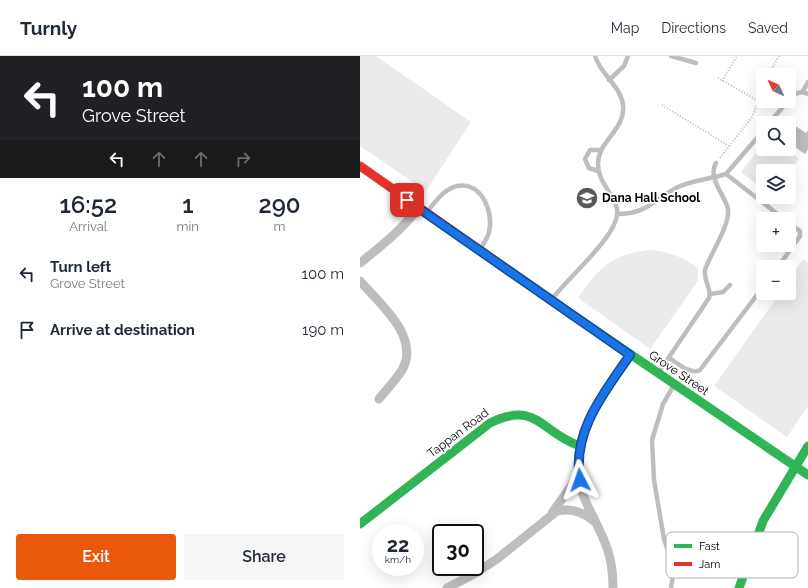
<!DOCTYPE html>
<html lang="en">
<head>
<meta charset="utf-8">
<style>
	body { margin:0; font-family:Raleway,sans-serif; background:#f6f6f7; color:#1f2937; height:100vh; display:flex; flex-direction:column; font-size:15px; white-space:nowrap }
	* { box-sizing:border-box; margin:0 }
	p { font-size:13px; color:#747a83 }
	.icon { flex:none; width:22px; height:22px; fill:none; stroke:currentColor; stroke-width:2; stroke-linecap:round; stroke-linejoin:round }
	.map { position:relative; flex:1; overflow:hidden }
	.sheet { display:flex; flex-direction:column; background:#fff; width:360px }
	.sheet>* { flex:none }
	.banner { background:#202124; color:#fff; overflow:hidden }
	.needle { width:26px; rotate:314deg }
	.buttons { position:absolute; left:396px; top:12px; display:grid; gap:8px }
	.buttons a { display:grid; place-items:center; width:40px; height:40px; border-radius:4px; background:#fff; box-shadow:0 4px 16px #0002; font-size:20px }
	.speed { position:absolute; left:12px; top:468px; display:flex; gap:8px; font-size:20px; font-weight:700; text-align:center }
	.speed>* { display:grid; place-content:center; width:52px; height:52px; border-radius:50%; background:#fff; box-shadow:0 4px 16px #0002; line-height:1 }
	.speed small { font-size:10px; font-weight:400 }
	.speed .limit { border:2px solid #111; border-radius:6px; background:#fff; color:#111 }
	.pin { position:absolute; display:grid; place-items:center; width:34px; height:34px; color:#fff; margin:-17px; border-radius:8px; box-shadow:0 2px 6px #0006 }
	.me { position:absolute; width:44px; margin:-22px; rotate:356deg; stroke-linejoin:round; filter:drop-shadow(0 0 3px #0008) }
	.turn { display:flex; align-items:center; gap:14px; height:84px; padding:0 16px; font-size:18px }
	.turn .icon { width:52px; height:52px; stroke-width:2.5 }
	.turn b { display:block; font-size:28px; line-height:34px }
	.lanes { display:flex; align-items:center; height:38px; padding:0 16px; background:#0003; justify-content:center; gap:20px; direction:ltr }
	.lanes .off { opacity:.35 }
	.eta { display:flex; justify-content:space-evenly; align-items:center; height:68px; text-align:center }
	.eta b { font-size:24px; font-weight:600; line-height:28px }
	.button { display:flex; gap:8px; margin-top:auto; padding:8px 16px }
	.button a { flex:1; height:46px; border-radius:4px; background:#ea580c; color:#fff; font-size:16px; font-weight:600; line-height:46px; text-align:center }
	.button a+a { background:#f6f6f7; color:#1f2937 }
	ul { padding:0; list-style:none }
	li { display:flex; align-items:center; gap:12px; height:56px; padding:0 16px }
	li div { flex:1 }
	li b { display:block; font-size:15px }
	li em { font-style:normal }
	header { display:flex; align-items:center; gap:24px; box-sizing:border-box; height:56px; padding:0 20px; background:#fff; border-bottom:1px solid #e0e1e3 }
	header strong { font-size:19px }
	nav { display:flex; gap:22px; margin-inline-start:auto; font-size:14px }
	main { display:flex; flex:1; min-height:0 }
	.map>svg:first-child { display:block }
</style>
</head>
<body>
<header>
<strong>Turnly</strong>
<nav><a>Map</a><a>Directions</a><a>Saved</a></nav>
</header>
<main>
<section class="sheet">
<div class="banner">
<div class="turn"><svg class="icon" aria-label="left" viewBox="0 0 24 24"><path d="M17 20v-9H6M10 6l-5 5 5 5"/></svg><div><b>100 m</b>Grove Street</div></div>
<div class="lanes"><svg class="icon" aria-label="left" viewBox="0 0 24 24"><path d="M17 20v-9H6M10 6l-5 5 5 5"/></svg><svg class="icon off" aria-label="ahead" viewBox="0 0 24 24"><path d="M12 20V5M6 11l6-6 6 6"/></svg><svg class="icon off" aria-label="ahead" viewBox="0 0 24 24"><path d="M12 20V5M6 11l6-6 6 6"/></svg><svg class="icon off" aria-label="right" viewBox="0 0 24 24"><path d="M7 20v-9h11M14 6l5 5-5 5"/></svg></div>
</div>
<div class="eta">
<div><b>16:52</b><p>Arrival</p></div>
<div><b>1</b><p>min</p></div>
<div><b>290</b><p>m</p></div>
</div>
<ul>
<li><svg class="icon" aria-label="left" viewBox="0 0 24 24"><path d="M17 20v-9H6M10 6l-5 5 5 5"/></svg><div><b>Turn left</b><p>Grove Street</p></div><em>100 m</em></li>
<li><svg class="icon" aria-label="arrive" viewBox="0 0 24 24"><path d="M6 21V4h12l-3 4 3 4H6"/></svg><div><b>Arrive at destination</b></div><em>190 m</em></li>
</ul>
<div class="button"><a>Exit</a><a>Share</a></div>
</section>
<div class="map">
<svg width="448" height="532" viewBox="0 0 448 532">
	<rect width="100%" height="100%" fill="#fff"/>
	<g fill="#ebebeb">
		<polygon points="0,0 16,0 111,66 66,135 0,90"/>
		<polygon points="403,88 403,93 426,93 439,103 429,116 403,115 403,133 381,116"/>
		<path d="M289,194c20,1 33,7 49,18v13l-48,68 -72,-51c21,-31 33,-43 71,-48z"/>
		<polygon points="443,203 448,206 448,350 427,381 354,330 420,237 429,237 429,224"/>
	</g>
	<polygon fill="#bdbdbd" points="428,65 446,77 448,74 448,93 445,98 429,87"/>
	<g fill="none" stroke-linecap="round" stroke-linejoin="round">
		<g stroke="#b9b9b9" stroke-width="2" stroke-dasharray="1 2" stroke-linecap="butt">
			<polyline points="408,19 419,0"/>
			<polyline points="358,22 400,46"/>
			<polyline points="362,25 377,0"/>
			<polyline points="302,49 369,90"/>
			<polyline points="360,102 392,61 403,35"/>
		</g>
		<g stroke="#bebebe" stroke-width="4.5">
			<polyline points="311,0 336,7"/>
			<polyline points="249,24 264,10 268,0"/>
			<polyline points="443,35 448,26"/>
			<path d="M429,44c6,-7 11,-10 19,-6"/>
			<polyline points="409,67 428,45"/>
			<polyline points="403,75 366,118 424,163"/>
			<polyline points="238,115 229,112 225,103 230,94 241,94"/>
			<path d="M67,156c8,-10 17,-23 30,-26 25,-5 37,27 32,46 -1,5 -5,11 -8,16"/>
			<path d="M257,158c31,0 37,-15 61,-27 15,-7 32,-8 48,-13"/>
			<polyline points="418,211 440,180 440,175 429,167"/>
			<polyline points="350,238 363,236 370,229"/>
			<path d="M193,242c14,-20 69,-65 64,-89 -3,-15 -19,-27 -19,-44 -1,-24 28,-35 25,-60 -2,-19 -23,-31 -28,-49"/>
			<path d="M309,302c9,5 21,17 31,12l63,-83"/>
			<path d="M299,316l50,-74c3,-10 -6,-18 -4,-28 5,-16 25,-44 23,-61 -3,-14 -21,-31 -12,-46"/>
			<polyline points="311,532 314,512 304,483 294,424 292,384 303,348 314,329"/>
		</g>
		<g stroke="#bebebe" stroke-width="9">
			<path d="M0,207c21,-17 42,-33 58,-55"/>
			<path d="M0,225c19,22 61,56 42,89 -6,10 -16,20 -23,29"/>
			<polyline points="192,457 212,429 218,416"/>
			<path d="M87,532l27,-14 23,-15 60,-48c14,-3 26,1 37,10"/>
			<path d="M253,532c0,-39 -12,-53 -27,-86 -25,-55 15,-105 44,-147"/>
		</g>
		<g stroke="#30b455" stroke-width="9">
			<polyline points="204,253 448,419"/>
			<path d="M0,468l130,-101c47,-23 50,9 90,23"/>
			<polyline points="379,532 403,465 448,390"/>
		</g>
		<polyline stroke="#e5322d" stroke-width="9" points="0,110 204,253"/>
	</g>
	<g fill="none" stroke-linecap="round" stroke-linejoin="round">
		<g stroke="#114b97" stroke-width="10">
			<path id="route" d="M47,144l223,155c-26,38 -58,76 -50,125"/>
		</g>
		<use href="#route" stroke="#1a73e8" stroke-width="7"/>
	</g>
	<defs>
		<g id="school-disc" transform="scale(1.15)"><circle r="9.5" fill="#595959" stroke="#fff"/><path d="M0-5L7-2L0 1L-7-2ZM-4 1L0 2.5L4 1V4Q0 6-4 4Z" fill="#fff"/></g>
	</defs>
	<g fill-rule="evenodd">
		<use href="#school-disc" x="227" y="142"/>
	</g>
	<g text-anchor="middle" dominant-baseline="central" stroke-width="3.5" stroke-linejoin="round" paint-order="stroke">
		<g font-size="12" font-weight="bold" fill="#000" stroke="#fff" text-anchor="start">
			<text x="242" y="142">Dana Hall School</text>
		</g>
		<g font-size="12" fill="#000" stroke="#fff">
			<text transform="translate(319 317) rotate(34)">Grove Street</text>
			<text transform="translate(98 377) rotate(-37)">Tappan Road</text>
		</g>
	</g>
	<rect x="306" y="476" width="132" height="46" rx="6" fill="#fff" stroke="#b2b2b2" stroke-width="1"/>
	<rect x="314" y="488" width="18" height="4" fill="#30b455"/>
	<rect x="314" y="506" width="18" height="4" fill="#e5322d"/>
	<g font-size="11" fill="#000">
		<text x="339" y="494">Fast</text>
		<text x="339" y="512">Jam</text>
	</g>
</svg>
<div class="buttons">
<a><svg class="needle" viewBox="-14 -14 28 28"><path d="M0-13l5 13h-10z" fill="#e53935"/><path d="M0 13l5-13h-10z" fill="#747a83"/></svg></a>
<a><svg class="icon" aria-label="search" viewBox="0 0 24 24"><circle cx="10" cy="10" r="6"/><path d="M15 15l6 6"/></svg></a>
<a><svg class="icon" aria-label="layers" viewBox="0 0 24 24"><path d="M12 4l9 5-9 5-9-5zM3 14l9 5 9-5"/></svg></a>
<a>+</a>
<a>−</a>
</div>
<div class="speed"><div>22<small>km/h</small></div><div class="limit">30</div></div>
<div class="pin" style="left:47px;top:144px;background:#d93025"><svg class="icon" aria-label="arrive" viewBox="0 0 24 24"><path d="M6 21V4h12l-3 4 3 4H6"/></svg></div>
<svg class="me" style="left:220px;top:424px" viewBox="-20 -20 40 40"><path d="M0-17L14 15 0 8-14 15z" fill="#1a73e8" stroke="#fff" stroke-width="4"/></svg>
</div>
</main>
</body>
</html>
